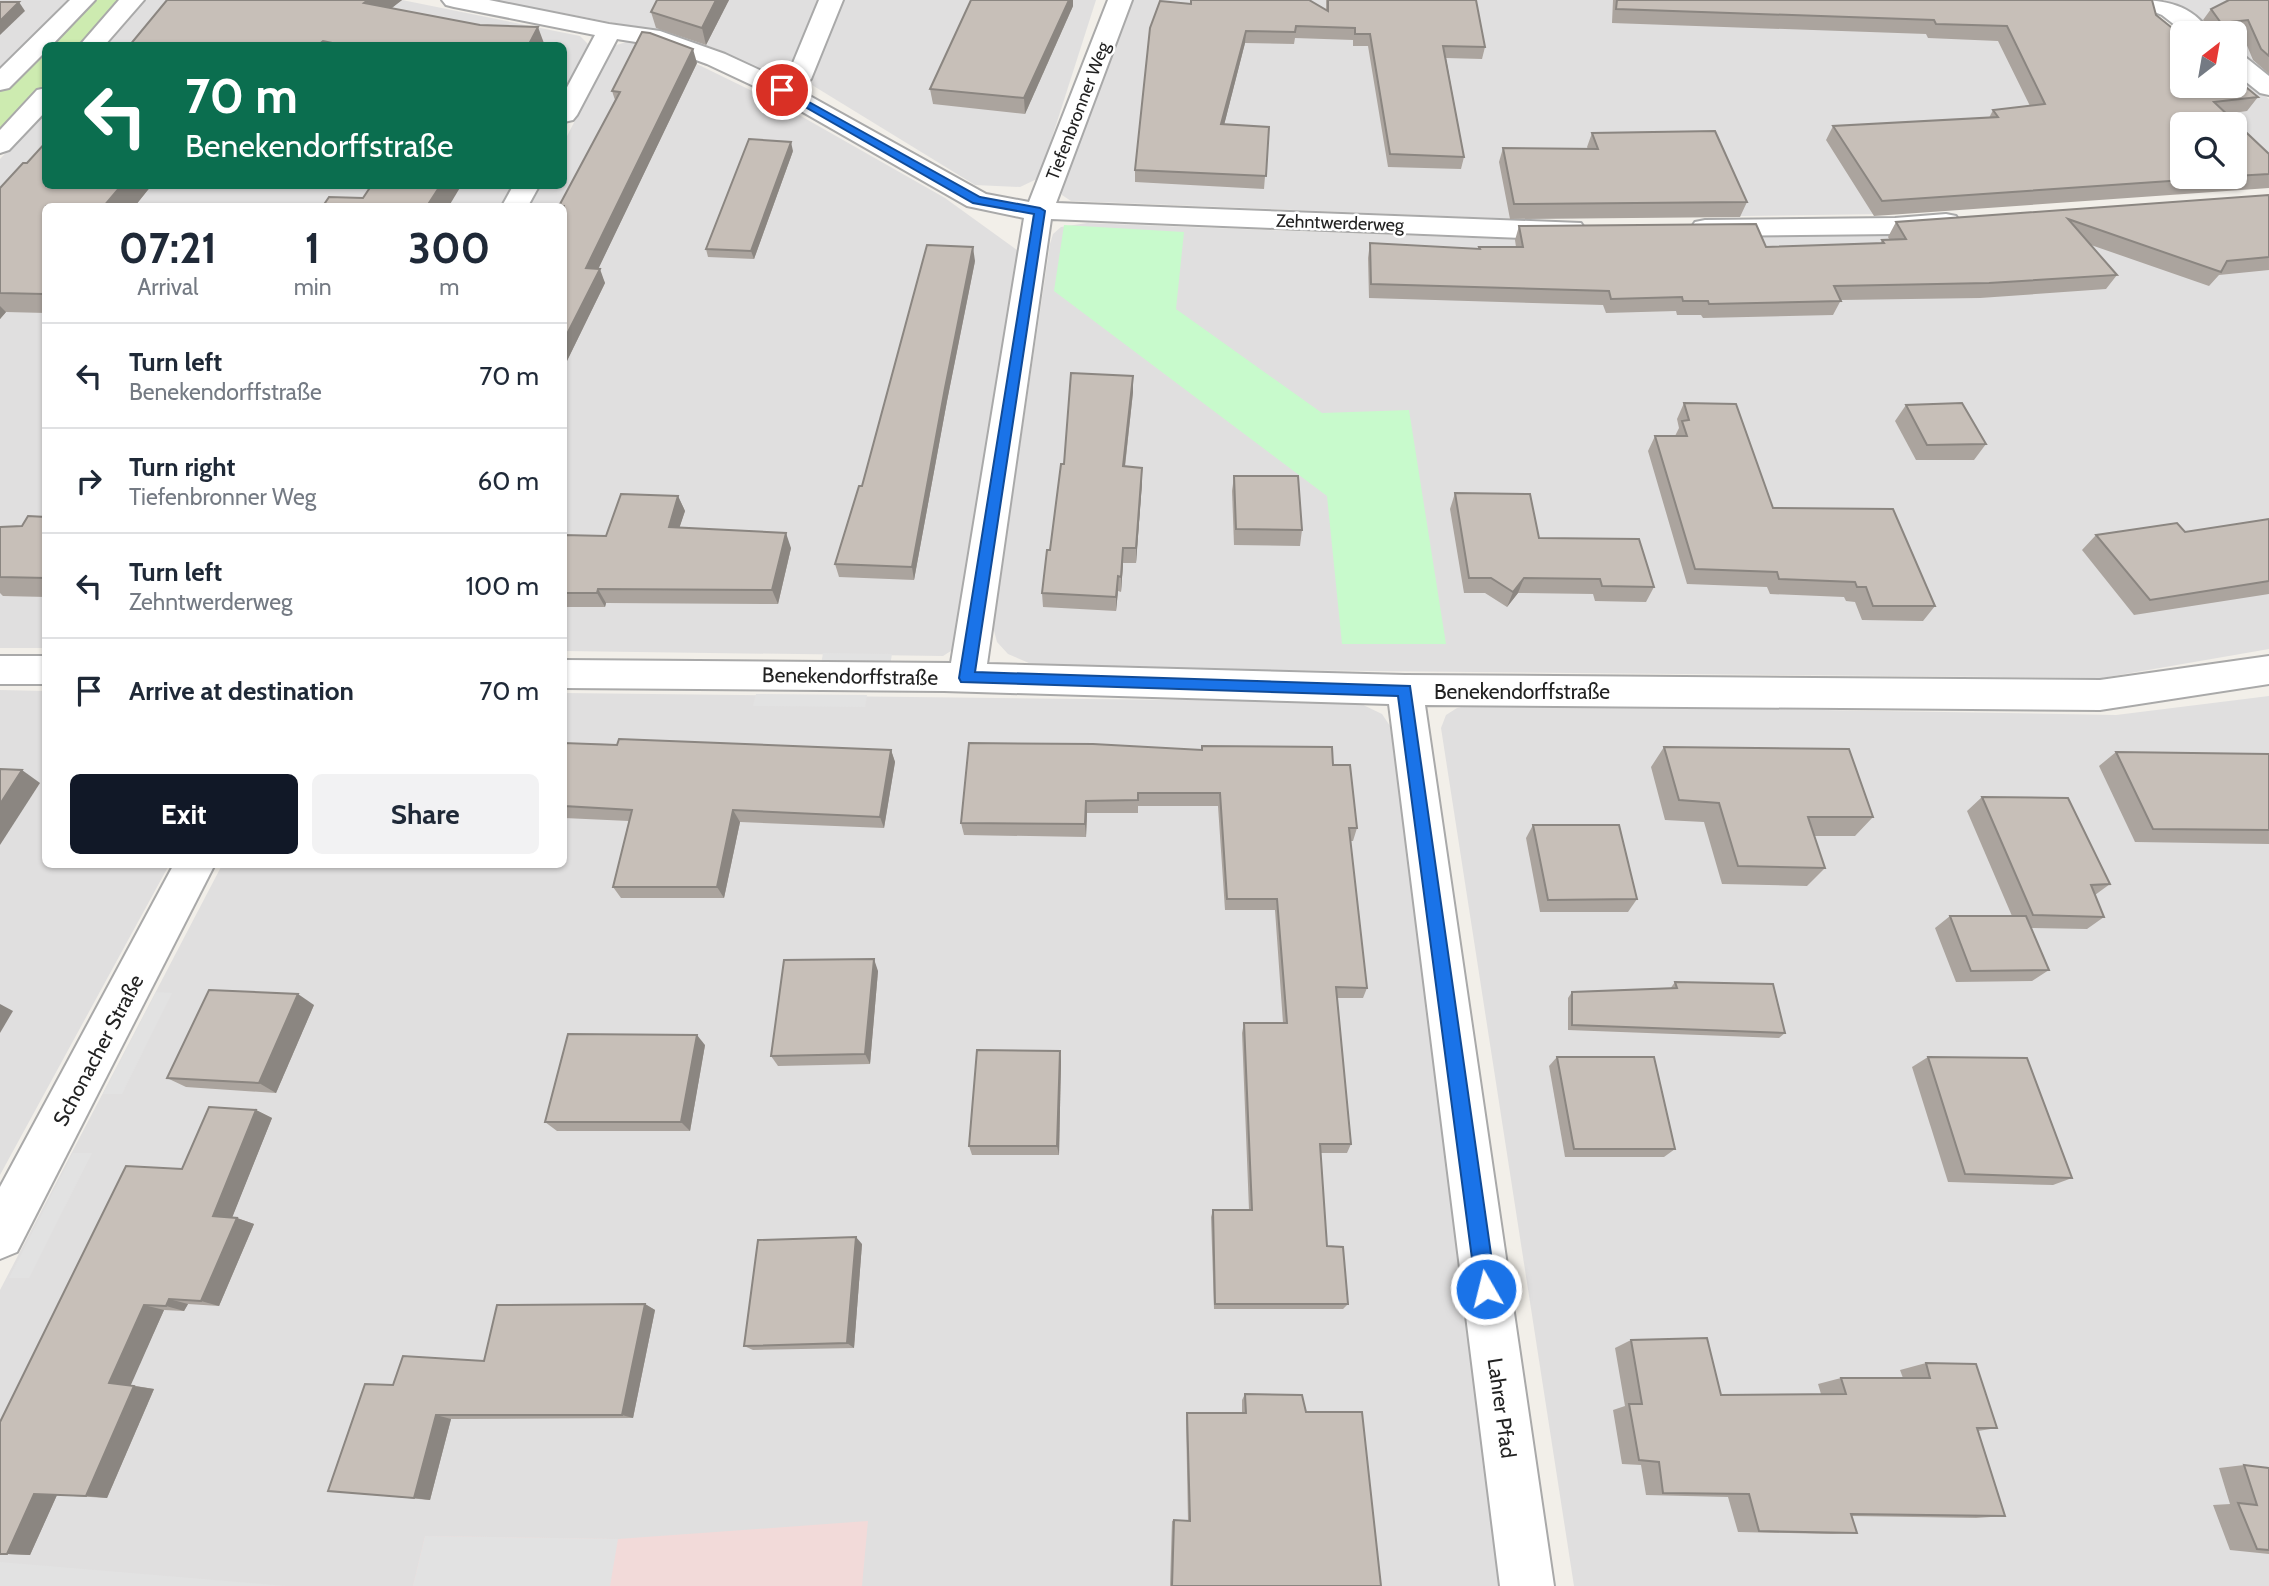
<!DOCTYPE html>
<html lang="en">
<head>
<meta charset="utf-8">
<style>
	body { margin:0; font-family:Cabin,sans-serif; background:#f2f2f3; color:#1f2937; height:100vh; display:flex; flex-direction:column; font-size:26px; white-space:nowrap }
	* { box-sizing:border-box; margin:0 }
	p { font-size:23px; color:#747a83 }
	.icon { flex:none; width:38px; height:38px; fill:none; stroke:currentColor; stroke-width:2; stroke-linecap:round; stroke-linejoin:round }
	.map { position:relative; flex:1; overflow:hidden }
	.drawer { position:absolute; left:42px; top:203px; width:525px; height:665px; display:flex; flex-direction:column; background:#fff; border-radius:10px; box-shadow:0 2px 5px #0004 }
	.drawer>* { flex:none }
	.top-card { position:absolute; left:42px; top:42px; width:525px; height:147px; border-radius:10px; box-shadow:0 2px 5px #0004; background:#0b6e4f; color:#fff; overflow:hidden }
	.needle { width:46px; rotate:31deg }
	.tools { position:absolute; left:2170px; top:21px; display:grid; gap:14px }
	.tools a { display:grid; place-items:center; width:77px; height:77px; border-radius:10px; background:#fff; box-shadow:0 2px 5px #0004; font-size:35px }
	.pin { position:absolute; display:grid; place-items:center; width:60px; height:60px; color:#fff; margin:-30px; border:4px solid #fff; border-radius:50%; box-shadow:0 2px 7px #0007 }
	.me { position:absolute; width:77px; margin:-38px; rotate:352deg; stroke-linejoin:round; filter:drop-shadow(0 0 5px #0008) }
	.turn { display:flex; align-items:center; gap:24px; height:147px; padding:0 28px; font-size:32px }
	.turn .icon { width:91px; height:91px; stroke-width:2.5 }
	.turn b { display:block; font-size:49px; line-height:60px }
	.eta { display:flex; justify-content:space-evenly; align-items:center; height:119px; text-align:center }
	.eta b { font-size:42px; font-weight:700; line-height:49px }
	.primary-button { display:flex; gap:14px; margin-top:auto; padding:14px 28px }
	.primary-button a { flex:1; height:80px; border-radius:10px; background:#111827; color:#fff; font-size:28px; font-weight:700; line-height:80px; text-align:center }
	.primary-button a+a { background:#f2f2f3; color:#1f2937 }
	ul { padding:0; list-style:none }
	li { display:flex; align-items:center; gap:21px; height:105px; padding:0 28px; border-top:2px solid #e0e1e3 }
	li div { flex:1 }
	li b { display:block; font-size:26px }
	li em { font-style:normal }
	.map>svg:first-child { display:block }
</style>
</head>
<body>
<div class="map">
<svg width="2269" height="1586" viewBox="0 0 2269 1586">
	<rect width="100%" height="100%" fill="#f2efe9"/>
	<g fill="#e0dfdf" fill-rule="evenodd">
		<polygon points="0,0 74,0 0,72"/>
		<polygon points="146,0 402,0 580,36 589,45 564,90 564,46 104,46"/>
		<polygon points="494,0 821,0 790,71 781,75 770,74 717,49 669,33"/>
		<polygon points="843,0 1096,0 1039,178 1020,187 975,185 812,85 810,77"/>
		<path d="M1132,0h983l67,33v53h53v-13l34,26v85l-385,30 -366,5 -447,-18 -9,-6 -1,-6zM2182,124h53v53h-53z"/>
		<polygon points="2164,0 2269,0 2269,80 2235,53 2235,33 2209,33"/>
		<polygon points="633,40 645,42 701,66 785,107 945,198 1021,253 954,649 943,656 564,651 564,206 530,206 541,186 564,186 564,142 613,46"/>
		<polygon points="45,110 46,186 511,186 500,206 46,206 45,648 0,648 0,159"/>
		<polygon points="2269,206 2269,649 2102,678 1061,668 1029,663 1008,654 997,642 993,627 1050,244 1053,234 1061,227 1087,223 1526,240 1902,235"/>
		<polygon points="0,690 45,691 46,864 169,865 0,1175"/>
		<polygon points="564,693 1357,702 1382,714 1390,726 1505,1586 0,1586 0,1290 222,865 564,864"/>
		<polygon points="2269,696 2269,1586 1574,1586 1441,728 1446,715 1457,708 1474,704 2116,715"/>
	</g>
	<polygon fill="#f2dad9" points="868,1521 862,1586 413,1586 425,1536 618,1539"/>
	<polygon fill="#cdebb0" points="89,0 123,0 81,45 46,46 45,83 0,132 0,91"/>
	<polygon fill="#c8facc" points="1064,225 1184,232 1176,309 1322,413 1409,410 1446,644 1342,644 1327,496 1054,291"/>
	<g fill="#e2e2e2">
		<polygon points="823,653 892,654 890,666 821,665"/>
		<polygon points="756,694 867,695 865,707 753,706"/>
		<polygon points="156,992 172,993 122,1094 103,1094"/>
		<polygon points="73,1153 92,1153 29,1278 9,1278"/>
		<polygon points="425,1536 618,1539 610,1586 413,1586"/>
		<polygon points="0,1562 286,1586 0,1586"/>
	</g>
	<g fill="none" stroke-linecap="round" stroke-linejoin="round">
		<g stroke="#a9a9a9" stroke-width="4">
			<g id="minor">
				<polygon points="70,0 95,0 51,46 46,46 46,51 9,88 0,90 0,69"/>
				<polygon points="119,0 144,0 104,46 79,46"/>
				<polygon points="442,0 489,0 609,24 660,31 725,54 781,80 788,75 819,0 843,0 811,79 799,90 986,194 1029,202 1108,0 1132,0 1056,203 1581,223 1585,229 1581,235 1522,238 1051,219 987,664 1405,675 2100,680 2269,656 2269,684 2100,710 1425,705 1554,1586 1500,1586 1389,704 944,691 564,688 564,660 951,663 1024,218 967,206 773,95 707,64 655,45 617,39 577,115 573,120 564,122 564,93 595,35 454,7 446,5"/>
				<path d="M2133,0c33,0 58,4 78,33h-26l-23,-18 -25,-10z"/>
				<polygon points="2235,54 2244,56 2269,76 2269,95 2260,93 2235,73"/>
				<polygon points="46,88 46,111 9,150 0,153 0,130 37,90"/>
				<polygon points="513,186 539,186 528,206 502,206"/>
				<polygon points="1946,214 1956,216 1960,222 1956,228 1895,234 1705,236 1695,234 1691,228 1695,222 1705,220 1895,218"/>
				<rect x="0" y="656" width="46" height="28"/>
				<polygon points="174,864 215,864 17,1252 0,1259 0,1187"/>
			</g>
		</g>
		<use href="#minor" fill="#fff" fill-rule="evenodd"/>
	</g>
	<g fill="#aba49e">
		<polygon points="167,0 402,0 391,8 545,46 129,46"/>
		<polygon points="657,0 729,0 706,45 656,28 651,12"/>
		<polygon points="971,0 1073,0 1073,6 1025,114 933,104 930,89"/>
		<polygon points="1326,0 1476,0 1485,47 1482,59 1446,58 1464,157 1461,169 1388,167 1368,46 1353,46 1353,40 1295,38 1294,44 1245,43 1224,125 1269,127 1264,189 1135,182 1135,170 1191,4 1326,10"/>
		<polygon points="1613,0 2152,0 2156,15 2258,97 2247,111 2226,114 2269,154 2269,188 1874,216 1826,140 1833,126 1989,118 1993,110 2030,106 1998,41 1928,38 1926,34 1612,23"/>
		<polygon points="2269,0 2269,74 2253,60 2241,31 2213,33 2203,20 2211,9"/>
		<polygon points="697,63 598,269 605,283 564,367 564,206 615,100 612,91"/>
		<polygon points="1592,133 1747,202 1740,217 1510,219 1499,162 1503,148 1588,149 1587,147"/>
		<polygon points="793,151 754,259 708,257 706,249"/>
		<polygon points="46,186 151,186 135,206 46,206 46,313 6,312 0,319 0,188"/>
		<polygon points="2269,195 2269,270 2219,275 2209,286 2091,245 2117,275 2106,289 1980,298 1841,300 1833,315 1703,318 1701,315 1677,315 1676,311 1606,313 1603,305 1369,298 1368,258 1370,243 1479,249 1479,247 1516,247 1515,240 1519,226 1766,247 1880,244 1882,240 1889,239 1888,237 1896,222"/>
		<polygon points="975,261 947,401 914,580 839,577 835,564 862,486"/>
		<polygon points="1133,376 1133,392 1125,467 1142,468 1142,483 1136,563 1123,563 1121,592 1118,591 1116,611 1043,607 1042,593 1050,550 1064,464"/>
		<polygon points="1684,403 1773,508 1935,606 1923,621 1862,620 1855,602 1846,601 1844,597 1770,594 1767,587 1687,584 1648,451 1655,436 1675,436 1679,428 1677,419"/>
		<polygon points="1906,405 1986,444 1974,460 1916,460 1895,421"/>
		<polygon points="1234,476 1302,530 1300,546 1234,545 1232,491"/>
		<polygon points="1455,493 1539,538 1654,587 1646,602 1595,601 1593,594 1518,593 1507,607 1485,593 1464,593 1450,509"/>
		<polygon points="678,496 685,511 679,528 791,548 778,604 606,603 605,607 564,607 564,535 606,536"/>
		<polygon points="46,517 46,597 3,596 0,593 0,527 22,526"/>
		<polygon points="2269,519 2269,594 2134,615 2082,550 2096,535 2185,532"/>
		<polygon points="564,743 891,750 895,762 884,828 740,822 724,898 621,898 613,887 629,821 564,818"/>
		<polygon points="969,743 1333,765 1357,828 1353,841 1350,841 1367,988 1363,998 1337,998 1351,1144 1347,1153 1320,1153 1327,1246 1348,1304 1343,1309 1214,1309 1211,1217 1213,1210 1249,1210 1242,1033 1244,1023 1283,1023 1275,910 1225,910 1218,806 1138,806 1138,813 1087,813 1086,837 964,835 961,823"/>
		<polygon points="1664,747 1873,817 1855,836 1814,836 1825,868 1807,886 1722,884 1704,822 1665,820 1651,767"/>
		<polygon points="2116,752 2269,754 2269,844 2135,842 2099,766"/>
		<polygon points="1982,797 2110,884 2095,895 2104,917 2087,929 2031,928 2049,970 2032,981 1956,982 1935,928 1950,916 2012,916 1967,811"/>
		<polygon points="1533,825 1637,899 1628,912 1540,912 1526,838"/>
		<polygon points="878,971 870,1064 778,1066 771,1056"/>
		<polygon points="1675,982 1785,1033 1779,1038 1568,1030 1568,998 1572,992 1670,989"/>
		<polygon points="314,1005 276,1093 186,1087 167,1078"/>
		<polygon points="705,1045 690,1131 557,1131 545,1122"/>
		<polygon points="1060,1051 1061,1061 1059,1155 972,1155 969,1146"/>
		<polygon points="1557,1057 1675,1149 1664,1157 1565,1157 1549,1066"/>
		<polygon points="1928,1057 2072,1178 2053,1185 1948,1182 1912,1067"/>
		<polygon points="256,1110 272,1118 232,1217 237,1218 254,1224 219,1306 188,1304 184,1311 164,1310 130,1385 154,1389 107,1498 57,1495 30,1555 7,1554 182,1169"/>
		<polygon points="862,1244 854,1348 753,1350 744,1346"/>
		<polygon points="645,1304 655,1310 633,1418 451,1419 430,1500 328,1491 393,1385 484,1361"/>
		<polygon points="1631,1340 1721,1395 1821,1394 1818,1384 1841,1378 1903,1378 1900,1370 1926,1363 1997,1428 1978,1431 2005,1516 1976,1518 1851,1516 1857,1533 1832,1534 1738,1532 1728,1497 1646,1495 1641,1465 1622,1464 1613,1410 1625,1406 1615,1348"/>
		<polygon points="1245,1394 1306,1412 1381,1586 1170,1586 1172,1521 1174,1520 1188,1521 1186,1418 1187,1413 1242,1413 1242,1400"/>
		<polygon points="2244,1465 2269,1468 2269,1554 2230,1550 2213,1505 2230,1504 2219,1468"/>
	</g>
	<g fill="#8b8681">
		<polygon points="368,0 402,0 373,23 364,3"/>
		<polygon points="716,0 729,0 706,45 702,28"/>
		<polygon points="1069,0 1073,0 1073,6 1025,114 1024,98"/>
		<polygon points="19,2 25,11 0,35 0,21"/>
		<polygon points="538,27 545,46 528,46"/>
		<polygon points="1246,31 1245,43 1221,137 1221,124"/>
		<polygon points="693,49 697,63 592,282 586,268"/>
		<polygon points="791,142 793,151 754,259 751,251"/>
		<polygon points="121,186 151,186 135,206 104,206"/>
		<polygon points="440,186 461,186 449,206 427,206"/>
		<polygon points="973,247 975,261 947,401 914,580 912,567 945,388"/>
		<polygon points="600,269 605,283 564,367 564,340"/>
		<polygon points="0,306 6,312 0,319"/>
		<polygon points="1133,376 1133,392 1123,482 1123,466"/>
		<polygon points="1142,468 1142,483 1136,563 1136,548"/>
		<polygon points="678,496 685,511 675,541 669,527"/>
		<polygon points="786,533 791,548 778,604 772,590"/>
		<polygon points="1123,548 1123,563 1121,592 1121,577"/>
		<polygon points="1118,576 1118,591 1116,611 1116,597"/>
		<polygon points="1524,578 1518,593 1507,607 1513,592"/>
		<polygon points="598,589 606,603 605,607 597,593"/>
		<polygon points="891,750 895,762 884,828 880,817"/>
		<polygon points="22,770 40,783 0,845 0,804"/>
		<polygon points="1086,801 1087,813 1086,837 1085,824"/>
		<polygon points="733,810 740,822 724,898 717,887"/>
		<polygon points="874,959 878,971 870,1064 865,1054"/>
		<polygon points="298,994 314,1005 276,1093 259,1083"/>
		<polygon points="0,1004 13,1011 0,1033"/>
		<polygon points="697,1035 705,1045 690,1131 681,1122"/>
		<polygon points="1060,1051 1061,1061 1059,1155 1057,1146"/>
		<polygon points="256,1110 272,1118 230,1223 213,1216"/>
		<polygon points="237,1218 254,1224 219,1306 201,1301"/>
		<polygon points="856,1237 862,1244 854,1348 847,1343"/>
		<polygon points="169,1299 188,1304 184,1311 166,1306"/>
		<polygon points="645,1304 655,1310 633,1418 622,1415"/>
		<polygon points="144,1305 164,1310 130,1387 109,1383"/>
		<polygon points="134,1386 154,1389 107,1498 86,1496"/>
		<polygon points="436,1415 451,1419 430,1500 414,1498"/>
		<polygon points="34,1494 57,1495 30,1555 7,1554"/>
	</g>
	<g fill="#c7bfb8" stroke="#8b8681" stroke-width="2">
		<polygon points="167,0 368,0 364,3 480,25 538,27 528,46 347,46 323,41 317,46 129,46"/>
		<polygon points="657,0 716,0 702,28 651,12"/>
		<polygon points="971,0 1069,0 1024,98 930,89"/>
		<polygon points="1191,0 1309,0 1328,11 1328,0 1476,0 1485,47 1443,46 1464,157 1390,154 1370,34 1355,34 1355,28 1296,26 1295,32 1246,31 1221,124 1269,127 1266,176 1135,170 1150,28 1160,1 1191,4"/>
		<polygon points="1617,0 2152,0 2156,15 2182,36 2182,86 2235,86 2235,78 2258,97 2214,102 2269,154 2269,174 2235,176 2235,124 2182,124 2182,177 2228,177 1882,201 1833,126 1998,117 1993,110 2045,104 2007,26 1936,24 1934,20 1616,9"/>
		<polygon points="2229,0 2269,0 2269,56 2261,49 2248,20 2221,23 2211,9"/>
		<polygon points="0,2 19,2 0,21"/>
		<polygon points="642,32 650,33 693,49 586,268 600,269 564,340 564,206 559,206 620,92 612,91"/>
		<polygon points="1715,131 1747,202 1514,204 1503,148 1598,149 1592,133"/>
		<polygon points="749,139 791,142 751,251 706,249"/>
		<polygon points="46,142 46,186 121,186 104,206 46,206 46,291 43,294 0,293 0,188 23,163 27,163"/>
		<polygon points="371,186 440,186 427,206 323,206 329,197 363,198"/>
		<polygon points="2269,195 2269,257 2227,261 2221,272 2068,219 2117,275 1989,283 1834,286 1841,301 1709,304 1708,301 1683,301 1682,297 1611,299 1609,291 1371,284 1370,243 1480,249 1479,247 1523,247 1519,226 1756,224 1766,247 1884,243 1882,240 1906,239 1896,222"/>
		<polygon points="927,245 973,247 945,388 912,567 835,564 859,486 862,486"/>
		<polygon points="1071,373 1133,376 1123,466 1142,468 1136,548 1123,548 1121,577 1118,576 1116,597 1042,593 1047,550 1050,550 1061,464 1064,464"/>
		<polygon points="1684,403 1736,404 1773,508 1893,509 1935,606 1873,606 1866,587 1857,587 1855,582 1779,579 1777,572 1695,569 1655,436 1687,436 1682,421 1689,420"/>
		<polygon points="1962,403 1986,444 1927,445 1906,405"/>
		<polygon points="1234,476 1298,476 1302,530 1236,529"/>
		<polygon points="1455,493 1530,494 1539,538 1639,539 1654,587 1602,586 1600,579 1524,578 1513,592 1491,578 1469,578"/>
		<polygon points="621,494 678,496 669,527 786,533 772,590 598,589 597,593 564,593 564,535 606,536"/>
		<polygon points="28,516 46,517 46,578 0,577 0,527 22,526"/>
		<polygon points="2269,519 2269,581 2150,600 2096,535 2177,523 2185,532"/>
		<polygon points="619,739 891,750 880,817 733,810 717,887 613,887 632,810 564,806 564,743 617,745"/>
		<polygon points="969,743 1093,744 1202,750 1202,746 1332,747 1333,765 1350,765 1357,828 1349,828 1367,988 1336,987 1351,1144 1320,1144 1327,1246 1343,1247 1348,1304 1215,1304 1213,1210 1252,1210 1244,1023 1287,1023 1277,899 1227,899 1220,793 1138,793 1138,800 1086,801 1085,824 961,823"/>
		<polygon points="1664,747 1849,749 1873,817 1808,817 1825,868 1738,866 1719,803 1679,800"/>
		<polygon points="2116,752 2269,754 2269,830 2153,829"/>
		<polygon points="0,769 22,770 0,804"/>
		<polygon points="1982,797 2068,798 2110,884 2091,885 2104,917 2033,915"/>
		<polygon points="1533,825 1619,825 1637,899 1548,900"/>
		<polygon points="1950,916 2026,916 2049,970 1971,971"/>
		<polygon points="874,959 865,1054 771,1056 784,960"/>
		<polygon points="1675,982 1773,984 1785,1033 1572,1025 1572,992 1677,988"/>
		<polygon points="209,990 298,994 259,1083 167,1078"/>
		<polygon points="568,1034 697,1035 681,1122 545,1122"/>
		<polygon points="977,1050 1060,1051 1057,1146 969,1146"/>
		<polygon points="1557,1057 1654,1057 1675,1149 1574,1149"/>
		<polygon points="1928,1057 2027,1058 2072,1178 1965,1174"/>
		<polygon points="209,1107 256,1110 213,1216 237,1218 201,1301 169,1299 166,1306 144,1305 109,1383 134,1386 86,1496 34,1494 7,1554 0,1554 0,1422 126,1166 182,1169"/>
		<polygon points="856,1237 847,1343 744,1346 758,1240"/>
		<polygon points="645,1304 622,1415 436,1415 414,1498 328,1491 365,1384 393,1385 403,1356 484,1361 497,1305"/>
		<polygon points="1707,1338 1721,1395 1846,1394 1841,1378 1930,1378 1926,1363 1976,1364 1997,1428 1977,1428 2005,1516 1851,1514 1857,1533 1759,1531 1749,1494 1663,1493 1659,1462 1639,1460 1629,1404 1642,1404 1631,1340"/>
		<polygon points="1245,1394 1302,1395 1306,1412 1362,1412 1381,1586 1172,1586 1174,1520 1190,1521 1187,1413 1246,1413"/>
		<polygon points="2244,1465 2269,1468 2269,1550 2257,1549 2238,1503 2257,1505"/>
	</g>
	<polygon fill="#1a73e8" stroke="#114b97" stroke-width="2" points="782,87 980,197 1040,208 1045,211 975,672 1410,686 1496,1289 1493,1296 1486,1298 1479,1296 1476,1289 1398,696 961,682 959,678 1034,214 973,203 779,92 777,90"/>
	<g text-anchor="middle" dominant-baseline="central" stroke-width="5" stroke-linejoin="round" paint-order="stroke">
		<g font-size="18" fill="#222" stroke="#fff">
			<text transform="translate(1078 111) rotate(-69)">Tiefenbronner Weg</text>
			<text transform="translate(1340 223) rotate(2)">Zehntwerderweg</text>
		</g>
		<g font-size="21" fill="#222" stroke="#fff">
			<text transform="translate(850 676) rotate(1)">Benekendorffstraße</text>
			<text x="1522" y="691">Benekendorffstraße</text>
			<text transform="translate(98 1050) rotate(-62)">Schonacher Straße</text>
			<text transform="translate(1502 1408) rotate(82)">Lahrer Pfad</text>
		</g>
	</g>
</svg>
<div class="tools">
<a><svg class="needle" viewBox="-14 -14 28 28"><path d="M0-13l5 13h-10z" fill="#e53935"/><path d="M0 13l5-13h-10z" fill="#747a83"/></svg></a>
<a><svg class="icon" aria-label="search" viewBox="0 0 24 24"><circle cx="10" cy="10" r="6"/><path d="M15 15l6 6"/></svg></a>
</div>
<div class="pin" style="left:782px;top:90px;background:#d93025"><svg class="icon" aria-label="arrive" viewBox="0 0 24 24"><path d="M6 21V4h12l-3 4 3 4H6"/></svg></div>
<svg class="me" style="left:1486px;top:1289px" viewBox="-20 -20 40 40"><circle r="17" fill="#1a73e8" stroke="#fff" stroke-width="3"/><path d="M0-11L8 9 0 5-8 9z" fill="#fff"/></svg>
<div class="top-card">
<div class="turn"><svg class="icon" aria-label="left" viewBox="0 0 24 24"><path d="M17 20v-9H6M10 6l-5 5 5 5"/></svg><div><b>70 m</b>Benekendorffstraße</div></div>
</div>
<section class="drawer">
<div class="eta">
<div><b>07:21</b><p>Arrival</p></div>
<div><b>1</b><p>min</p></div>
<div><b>300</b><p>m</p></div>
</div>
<ul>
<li><svg class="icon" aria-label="left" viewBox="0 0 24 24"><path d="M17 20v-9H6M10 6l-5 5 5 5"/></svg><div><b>Turn left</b><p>Benekendorffstraße</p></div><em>70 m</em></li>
<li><svg class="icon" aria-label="right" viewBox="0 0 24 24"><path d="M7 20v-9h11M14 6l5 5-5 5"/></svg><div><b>Turn right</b><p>Tiefenbronner Weg</p></div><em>60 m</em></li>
<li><svg class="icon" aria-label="left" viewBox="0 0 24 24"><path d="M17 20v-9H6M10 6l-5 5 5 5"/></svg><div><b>Turn left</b><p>Zehntwerderweg</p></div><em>100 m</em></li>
<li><svg class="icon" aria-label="arrive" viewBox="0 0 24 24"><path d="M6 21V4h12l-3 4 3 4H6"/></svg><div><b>Arrive at destination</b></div><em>70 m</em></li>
</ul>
<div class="primary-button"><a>Exit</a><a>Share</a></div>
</section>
</div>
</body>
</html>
